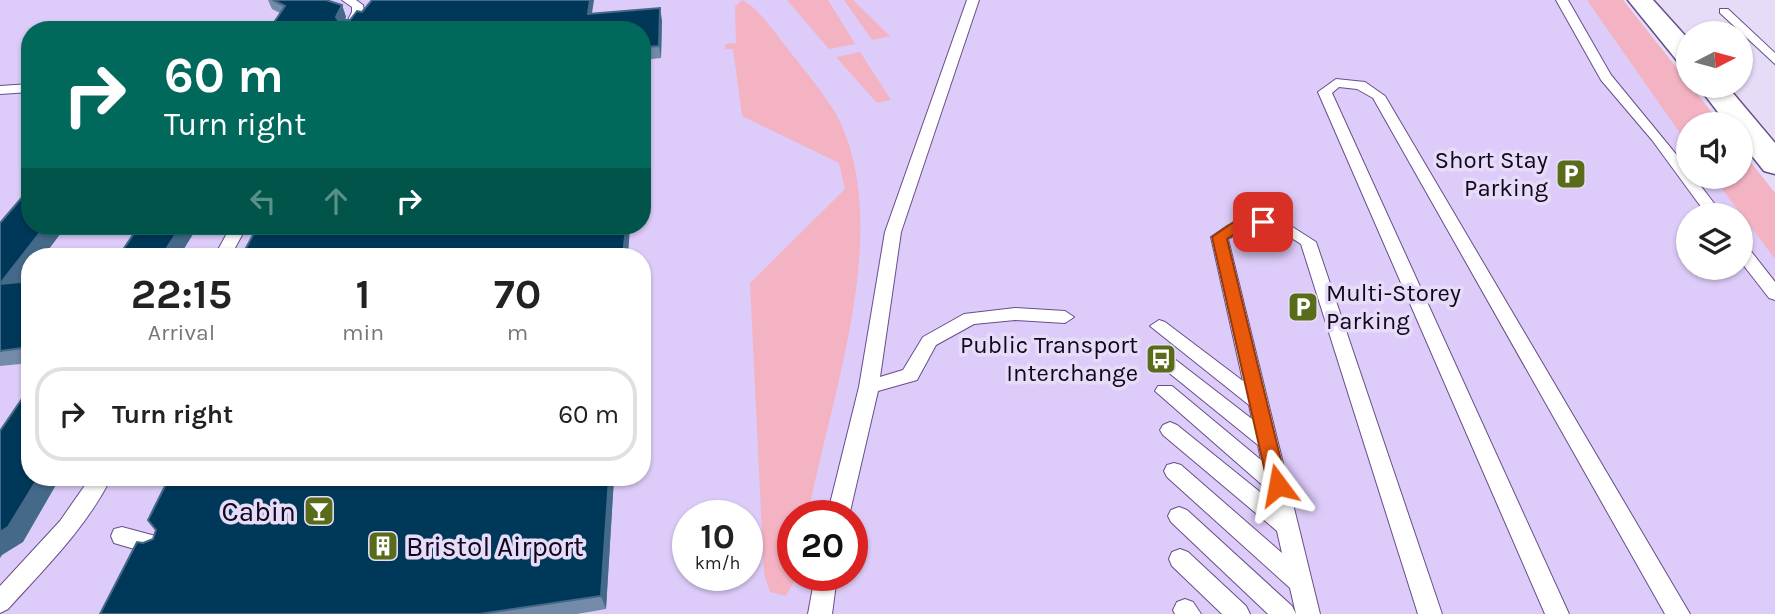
<!DOCTYPE html>
<html lang="en">
<head>
<meta charset="utf-8">
<style>
	body { margin:0; font-family:Karla,sans-serif; background:#f6f6f6; color:#222; height:100vh; display:flex; flex-direction:column; font-size:26px; white-space:nowrap }
	* { box-sizing:border-box; margin:0 }
	p { font-size:23px; color:#767676 }
	.icon { flex:none; width:38px; height:38px; fill:none; stroke:currentColor; stroke-width:2; stroke-linecap:round; stroke-linejoin:round }
	.map { position:relative; flex:1; overflow:hidden }
	.side { position:absolute; left:21px; top:248px; width:630px; height:238px; display:flex; flex-direction:column; background:#fff; border-radius:28px; box-shadow:0 2px 5px #0004 }
	.side>* { flex:none }
	.banner { position:absolute; left:21px; top:21px; width:630px; height:214px; border-radius:28px; box-shadow:0 2px 5px #0004; background:#00695c; color:#fff; overflow:hidden }
	.needle { width:46px; rotate:84deg }
	.controls { position:absolute; left:1676px; top:21px; display:grid; gap:14px }
	.controls a { display:grid; place-items:center; width:77px; height:77px; border-radius:50%; background:#fff; box-shadow:0 2px 5px #0004; font-size:35px }
	.speed { position:absolute; left:672px; top:500px; display:flex; gap:14px; font-size:35px; font-weight:700; text-align:center }
	.speed>* { display:grid; place-content:center; width:91px; height:91px; border-radius:50%; background:#fff; box-shadow:0 2px 5px #0004; line-height:1 }
	.speed small { font-size:18px; font-weight:400 }
	.speed .limit { border:10px solid #d22; background:#fff; color:#111 }
	.pin { position:absolute; display:grid; place-items:center; width:60px; height:60px; color:#fff; margin:-30px; border-radius:14px; box-shadow:0 4px 10px #0006 }
	.me { position:absolute; width:77px; margin:-38px; rotate:347deg; stroke-linejoin:round; filter:drop-shadow(0 0 5px #0008) }
	.turn { display:flex; align-items:center; gap:24px; height:147px; padding:0 28px; font-size:32px }
	.turn .icon { width:91px; height:91px; stroke-width:2.5 }
	.turn b { display:block; font-size:49px; line-height:60px }
	.lanes { display:flex; align-items:center; height:66px; padding:0 28px; background:#0003; justify-content:center; gap:35px; direction:ltr }
	.lanes .off { opacity:.35 }
	.eta { display:flex; justify-content:space-evenly; align-items:center; height:119px; text-align:center }
	.eta b { font-size:42px; font-weight:700; line-height:49px }
	ul { padding:0; list-style:none }
	li { display:flex; align-items:center; gap:21px; height:94px; margin:0 14px 10px; padding:0 14px; border:4px solid #e0e0e0; border-radius:28px }
	li div { flex:1 }
	li b { display:block; font-size:26px }
	li em { font-style:normal }
	.map>svg:first-child { display:block }
</style>
</head>
<body>
<div class="map">
<svg width="1775" height="614" viewBox="0 0 1775 614">
	<rect width="100%" height="100%" fill="#e6dcf8"/>
	<path fill="#ddccf9" fill-rule="evenodd" d="M0,0h1623l98,124h-32v53h52v-27l34,43v421h-1775zM30,30h612v196h-612zM1689,215h52v53h-52zM30,257h612v221h-612zM688,516h59v60h-59zM793,516h59v60h-59z"/>
	<g fill="#f3b3c3">
		<path d="M742,0c17,7 40,43 53,58 14,18 30,37 41,56 60,112 -7,286 -28,402h-15v60h4l-11,20 -16,-4 -6,-18 -14,-291 95,-94 -6,-26 -97,-47 -9,-67h-8v-5l11,-1 -1,-36z"/>
		<polygon points="787,0 828,0 855,44 829,49"/>
		<polygon points="844,0 853,0 890,36 872,40"/>
		<polygon points="1587,0 1623,0 1721,124 1689,124 1689,146"/>
		<polygon points="860,52 891,100 877,103 836,57"/>
		<polygon points="1741,150 1775,193 1775,259 1713,177 1741,177"/>
	</g>
	<g fill="none" stroke-linecap="round" stroke-linejoin="round">
		<g stroke="#674e8a" stroke-width="2">
			<g id="lane">
				<polygon points="342,0 356,0 363,5 364,12 355,30 343,30 352,12 352,7"/>
				<polygon points="967,0 979,0 901,232 880,377 903,370 923,337 964,314 1015,308 1065,311 1074,317 1065,323 1015,320 974,324 936,345 917,380 878,391 849,516 827,516 859,387 885,232"/>
				<polygon points="1556,0 1568,0 1611,75 1689,170 1689,177 1694,177 1723,215 1707,215 1652,140 1601,80"/>
				<polygon points="1720,9 1728,9 1775,53 1775,64 1720,13"/>
				<polygon points="1336,79 1365,82 1385,96 1690,614 1665,614 1373,98 1357,89 1339,87 1332,93 1569,614 1545,614 1318,92"/>
				<polygon points="30,84 30,92 0,94 0,86"/>
				<path d="M1255,216l25,3 36,23 126,372h-24l-117,-370c-31,-20 -41,-23 -73,-5l92,375h-24l-6,-26 -123,-111 -3,-6 3,-6 7,-2 7,2 101,88 -5,-22 -114,-96 -3,-5 3,-5 7,-3 7,3 93,75 -2,-10 -113,-99 3,-5h14l89,74 -3,-15 -106,-86 2,-5h14l84,65 -3,-14 -99,-79 9,-6 6,2 78,59 -32,-144 16,-11z"/>
				<polygon points="231,226 247,226 230,257 214,257"/>
				<polygon points="1741,245 1747,246 1775,282 1775,300 1769,298 1741,262"/>
				<path d="M90,478h21c-25,50 -66,90 -103,131l-8,4v-27l60,-65z"/>
				<polygon points="1179,507 1187,510 1292,606 1296,614 1268,614 1171,522 1168,516 1171,510"/>
				<polygon points="122,527 163,538 166,545 163,552 155,555 114,543 111,536 114,529"/>
				<polygon points="1180,549 1188,552 1246,606 1250,614 1222,614 1172,566 1169,559 1172,552"/>
				<polygon points="815,576 837,576 832,614 808,614"/>
				<polygon points="1185,599 1193,602 1201,614 1175,614 1173,610 1177,602"/>
			</g>
		</g>
		<g stroke="#674e8a" stroke-width="3">
			<g id="secondary">
				<polygon points="1628,0 1653,0 1689,40 1689,65 1679,63"/>
				<polygon points="1698,86 1727,86 1775,143 1775,174 1764,171 1741,142 1741,124 1727,124"/>
			</g>
		</g>
		<use href="#lane" fill="#fff" fill-rule="evenodd"/>
		<use href="#secondary" fill="#fff" fill-rule="evenodd"/>
	</g>
	<g fill="#738aa8">
		<polygon points="268,0 326,0 342,5 346,17 345,20 350,20 362,12 592,14 662,20 661,58 642,60 642,30 269,30 280,13 272,9"/>
		<polygon points="0,223 30,226 66,226 43,257 30,257 24,282 30,281 30,363 0,366"/>
		<polygon points="614,478 606,609 577,614 100,614 143,543 153,539 156,530"/>
	</g>
	<g fill="#456989">
		<polygon points="590,0 594,0 590,26 588,14"/>
		<polygon points="342,5 346,17 341,29 336,17"/>
		<polygon points="660,8 662,20 661,58 659,46"/>
		<polygon points="45,226 66,226 43,257 30,257 30,274 12,299 0,284"/>
		<polygon points="181,226 198,226 179,257 161,257"/>
		<polygon points="626,226 630,226 628,257 623,257"/>
		<polygon points="38,478 60,478 23,542 2,555 0,558 0,532"/>
		<polygon points="609,478 614,478 606,609 601,596"/>
	</g>
	<g fill="#003859" stroke="#456989" stroke-width="2">
		<polygon points="273,0 326,0 342,5 336,17 338,20 350,20 357,11 362,12 372,0 590,0 588,14 660,8 659,46 642,47 642,30 327,30 318,25 315,30 269,30 285,6"/>
		<polygon points="30,188 30,226 45,226 0,284 0,223"/>
		<polygon points="139,226 181,226 161,257 118,257"/>
		<polygon points="258,226 626,226 623,257 241,257"/>
		<polygon points="30,281 30,347 0,351 0,284"/>
		<polygon points="30,387 30,478 38,478 8,527 0,532 0,431"/>
		<polygon points="169,478 609,478 601,596 480,614 100,614 137,542 143,543 153,539 156,530 148,520"/>
	</g>
	<polygon fill="#ea580c" stroke="#983908" stroke-width="2" points="1241,217 1263,217 1270,222 1263,226 1249,225 1227,239 1287,485 1284,490 1271,490 1268,485 1212,237"/>
	<defs>
		<g id="parking-square" transform="scale(1.575)"><rect x="-9" y="-9" width="18" height="18" rx="4" fill="#596c1a" stroke="#e6dcf8"/><path d="M-3.5-5.5H1a3.5 3.5 0 0 1 0 7H-1V5.5H-3.5ZM-1-3.4V-.6H.8a1.4 1.4 0 0 0 0-2.8Z" fill="#fff"/></g>
		<g id="bus-square" transform="scale(1.575)"><rect x="-9" y="-9" width="18" height="18" rx="4" fill="#596c1a" stroke="#e6dcf8"/><path d="M-5-6H5V4H4V6H2V4H-2V6H-4V4H-5ZM-3.5-4V0h7V-4ZM-3.5 1.2v1.5H-2V1.2ZM2 1.2v1.5H3.5V1.2Z" fill="#fff"/></g>
		<g id="bar-square" transform="scale(1.575)"><rect x="-9" y="-9" width="18" height="18" rx="4" fill="#596c1a" stroke="#e6dcf8"/><path d="M-6-5H6L.8 .8V4.5H3.5V6h-7V4.5H-.8V.8Z" fill="#fff"/></g>
		<g id="building-square" transform="scale(1.575)"><rect x="-9" y="-9" width="18" height="18" rx="4" fill="#596c1a" stroke="#e6dcf8"/><path d="M-4-6H4V6H1V3H-1V6H-4ZM-2.5-4.3h1.7v1.8h-1.7ZM.8-4.3h1.7v1.8H.8ZM-2.5-1h1.7V.8h-1.7ZM.8-1h1.7V.8H.8Z" fill="#fff"/></g>
	</defs>
	<g fill-rule="evenodd">
		<use href="#parking-square" x="1571" y="174"/>
		<use href="#parking-square" x="1303" y="307"/>
		<use href="#bus-square" x="1161" y="359"/>
		<use href="#bar-square" x="319" y="511"/>
		<use href="#building-square" x="383" y="546"/>
	</g>
	<g text-anchor="middle" dominant-baseline="central" stroke-width="7" stroke-linejoin="round" paint-order="stroke">
		<g font-size="24" fill="#10061d" stroke="#e6dcf8" text-anchor="end">
			<text x="1548" y="160">Short Stay<tspan x="1548" dy="28">Parking</tspan></text>
			<text x="1326" y="293" text-anchor="start">Multi-Storey<tspan x="1326" dy="28">Parking</tspan></text>
			<text x="1138" y="345">Public Transport<tspan x="1138" dy="28">Interchange</tspan></text>
		</g>
		<g font-size="28" fill="#10061d" stroke="#e6dcf8" text-anchor="end">
			<text x="296" y="511">Cabin</text>
			<text x="406" y="546" text-anchor="start">Bristol Airport</text>
		</g>
	</g>
</svg>
<div class="controls">
<a><svg class="needle" viewBox="-14 -14 28 28"><path d="M0-13l5 13h-10z" fill="#e53935"/><path d="M0 13l5-13h-10z" fill="#767676"/></svg></a>
<a><svg class="icon" aria-label="sound" viewBox="0 0 24 24"><path d="M4 9h4l5-4v14l-5-4H4zM17 9q2 3 0 6"/></svg></a>
<a><svg class="icon" aria-label="layers" viewBox="0 0 24 24"><path d="M12 4l9 5-9 5-9-5zM3 14l9 5 9-5"/></svg></a>
</div>
<div class="speed"><div>10<small>km/h</small></div><div class="limit">20</div></div>
<div class="pin" style="left:1263px;top:222px;background:#d93025"><svg class="icon" aria-label="arrive" viewBox="0 0 24 24"><path d="M6 21V4h12l-3 4 3 4H6"/></svg></div>
<svg class="me" style="left:1278px;top:485px" viewBox="-20 -20 40 40"><path d="M0-17L14 15 0 8-14 15z" fill="#ea580c" stroke="#fff" stroke-width="4"/></svg>
<div class="banner">
<div class="turn"><svg class="icon" aria-label="right" viewBox="0 0 24 24"><path d="M7 20v-9h11M14 6l5 5-5 5"/></svg><div><b>60 m</b>Turn right</div></div>
<div class="lanes"><svg class="icon off" aria-label="left" viewBox="0 0 24 24"><path d="M17 20v-9H6M10 6l-5 5 5 5"/></svg><svg class="icon off" aria-label="ahead" viewBox="0 0 24 24"><path d="M12 20V5M6 11l6-6 6 6"/></svg><svg class="icon" aria-label="right" viewBox="0 0 24 24"><path d="M7 20v-9h11M14 6l5 5-5 5"/></svg></div>
</div>
<section class="side">
<div class="eta">
<div><b>22:15</b><p>Arrival</p></div>
<div><b>1</b><p>min</p></div>
<div><b>70</b><p>m</p></div>
</div>
<ul>
<li><svg class="icon" aria-label="right" viewBox="0 0 24 24"><path d="M7 20v-9h11M14 6l5 5-5 5"/></svg><div><b>Turn right</b></div><em>60 m</em></li>
</ul>
</section>
</div>
</body>
</html>
